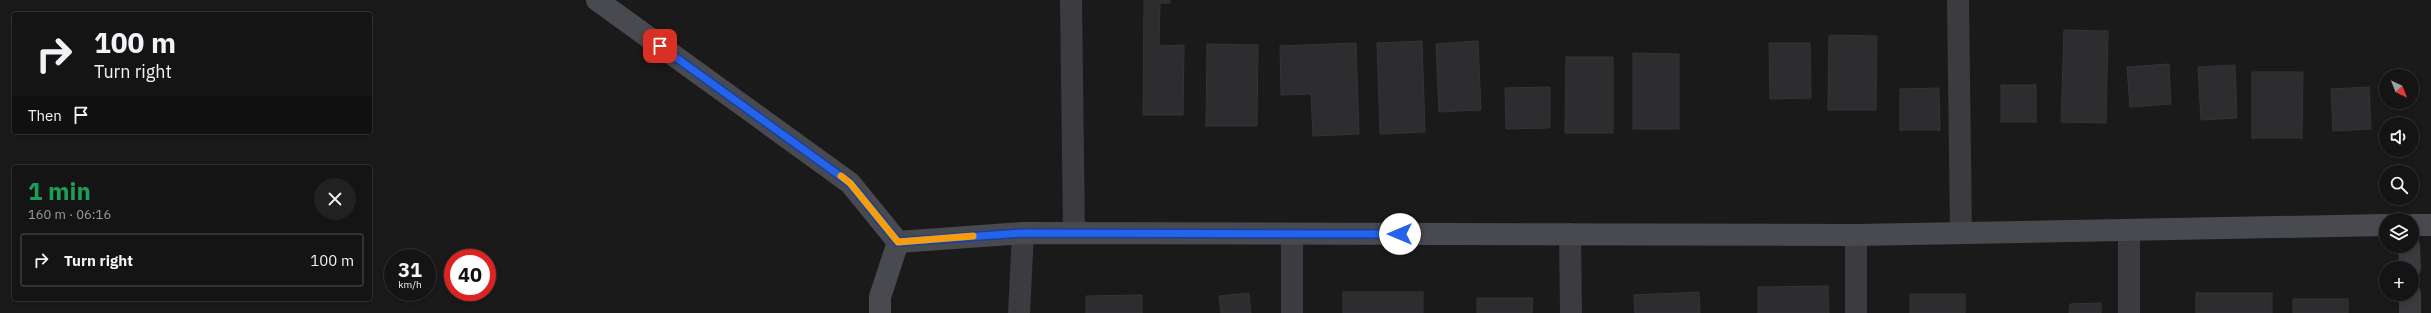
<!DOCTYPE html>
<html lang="en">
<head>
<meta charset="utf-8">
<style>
	body { margin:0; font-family:"IBM Plex Sans",sans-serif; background:#212122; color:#f1f3f6; height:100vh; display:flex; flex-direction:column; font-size:15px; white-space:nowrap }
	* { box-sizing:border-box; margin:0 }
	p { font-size:13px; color:#9d9ea0 }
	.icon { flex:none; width:22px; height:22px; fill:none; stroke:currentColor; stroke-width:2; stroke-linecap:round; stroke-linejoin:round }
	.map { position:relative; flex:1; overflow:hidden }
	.sheet { position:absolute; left:12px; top:165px; width:360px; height:136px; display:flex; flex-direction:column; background:#141414; border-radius:4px; box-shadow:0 2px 6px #0003,0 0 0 1px #333334 }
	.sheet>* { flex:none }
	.hud { position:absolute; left:12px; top:12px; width:360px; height:122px; border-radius:4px; box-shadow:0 2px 6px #0003,0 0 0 1px #333334; background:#141414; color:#f1f3f6; overflow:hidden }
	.needle { width:26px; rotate:137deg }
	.buttons { position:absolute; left:2379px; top:69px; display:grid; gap:8px }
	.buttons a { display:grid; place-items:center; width:40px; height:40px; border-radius:50%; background:#141414; box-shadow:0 2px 6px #0003,0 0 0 1px #333334; font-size:20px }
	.speed { position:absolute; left:384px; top:249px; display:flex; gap:8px; font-size:20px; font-weight:700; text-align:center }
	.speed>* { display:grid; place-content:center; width:52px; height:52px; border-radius:50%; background:#141414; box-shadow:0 2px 6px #0003,0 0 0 1px #333334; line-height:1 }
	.speed small { font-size:10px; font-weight:400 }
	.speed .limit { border:6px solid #d22; background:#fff; color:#111 }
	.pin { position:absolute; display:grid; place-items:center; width:34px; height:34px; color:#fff; margin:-17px; border-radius:8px; box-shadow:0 2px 6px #0006 }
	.me { position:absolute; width:44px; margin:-22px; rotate:270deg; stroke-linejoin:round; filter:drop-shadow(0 0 3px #0008) }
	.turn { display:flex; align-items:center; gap:14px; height:84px; padding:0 16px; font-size:18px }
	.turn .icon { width:52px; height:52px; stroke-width:2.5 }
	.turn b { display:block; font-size:28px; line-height:34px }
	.then { display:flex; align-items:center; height:38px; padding:0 16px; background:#0003; gap:8px; font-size:15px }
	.round { display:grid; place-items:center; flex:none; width:42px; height:42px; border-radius:21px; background:#212122 }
	.head { display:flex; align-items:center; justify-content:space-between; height:68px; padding:0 16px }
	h1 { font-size:24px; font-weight:800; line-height:30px; color:#1e9e55 }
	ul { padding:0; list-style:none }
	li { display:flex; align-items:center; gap:12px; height:54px; margin:0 8px 6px; padding:0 8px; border:2px solid #333334; border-radius:4px }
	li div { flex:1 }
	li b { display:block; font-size:15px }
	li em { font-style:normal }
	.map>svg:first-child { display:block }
</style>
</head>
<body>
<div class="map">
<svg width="2431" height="313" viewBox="0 0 2431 313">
	<rect width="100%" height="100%" fill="#1a1a1b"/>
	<g fill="#2d2d2f" stroke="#343437">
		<polygon points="1144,0 1170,0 1170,3 1160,3 1159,46 1184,45 1183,115 1143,115"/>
		<polygon points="2064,30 2108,31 2106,123 2061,122"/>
		<polygon points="1829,35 1877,36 1876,110 1828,110"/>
		<polygon points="1422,41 1425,132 1380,134 1377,43"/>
		<polygon points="1478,41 1481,110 1439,112 1436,44"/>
		<polygon points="1356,43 1359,134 1313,136 1311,94 1281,95 1280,46"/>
		<polygon points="1769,43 1810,43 1811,98 1770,99"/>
		<polygon points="1207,44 1258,45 1257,126 1206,126"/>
		<polygon points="1633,53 1679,54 1679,129 1633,129"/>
		<polygon points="1566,57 1613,57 1613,133 1565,133"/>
		<polygon points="2169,64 2171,104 2130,107 2127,67"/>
		<polygon points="2235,65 2237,118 2201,120 2198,67"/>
		<polygon points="2252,72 2303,72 2302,138 2252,138"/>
		<rect x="2001" y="85" width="35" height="37"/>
		<polygon points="1550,87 1550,128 1506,129 1505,88"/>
		<polygon points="2369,87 2371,129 2333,131 2331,89"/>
		<polygon points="1939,88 1940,130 1900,130 1900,89"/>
		<polygon points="1828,286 1829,313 1758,313 1758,287"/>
		<rect x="1343" y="292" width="80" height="21"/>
		<polygon points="1699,292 1700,313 1635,313 1634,295"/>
		<polygon points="1249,293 1251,313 1221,313 1219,296"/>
		<rect x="2196" y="293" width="76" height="20"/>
		<rect x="1910" y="294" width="55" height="19"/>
		<polygon points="1142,295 1142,313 1086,313 1086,296"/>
		<polygon points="1477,298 1533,298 1532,313 1477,313"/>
		<rect x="2293" y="299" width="55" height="14"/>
		<polygon points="2101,303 2101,313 2069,313 2070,304"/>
	</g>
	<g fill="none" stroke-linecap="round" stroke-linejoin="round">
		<g stroke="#3b3b40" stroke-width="22">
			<polyline points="1071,0 1074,233"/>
			<polyline points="1958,0 1961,232"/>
			<polyline points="2129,232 2129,313"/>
			<polyline points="1292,234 1292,313"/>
			<polyline points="1570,234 1571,313"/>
			<polyline points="2409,246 2410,268"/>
			<polyline points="2410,294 2410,313"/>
			<polyline points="1019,313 1023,233"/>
			<polyline points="1856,313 1856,235"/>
		</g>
		<g stroke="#494a50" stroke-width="22">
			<polyline points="597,0 850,183 898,242 1023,233 1856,235 2386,225"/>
			<polyline points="2412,225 2431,225"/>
			<polyline points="880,313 880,297 898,242"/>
		</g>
	</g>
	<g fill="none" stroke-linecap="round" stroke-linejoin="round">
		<g stroke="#184099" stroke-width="10">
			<polyline id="route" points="660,46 850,183 898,242 1023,233 1400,234"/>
		</g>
		<use href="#route" stroke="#2563eb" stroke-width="7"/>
		<polyline stroke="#f59e0b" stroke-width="7" points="841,176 850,183 898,242 973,236"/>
	</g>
</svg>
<div class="buttons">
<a><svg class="needle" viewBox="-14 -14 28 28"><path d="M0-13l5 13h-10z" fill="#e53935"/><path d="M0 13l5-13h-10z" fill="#9d9ea0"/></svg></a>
<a><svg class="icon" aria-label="sound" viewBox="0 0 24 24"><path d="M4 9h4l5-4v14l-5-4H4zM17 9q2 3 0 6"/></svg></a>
<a><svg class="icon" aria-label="search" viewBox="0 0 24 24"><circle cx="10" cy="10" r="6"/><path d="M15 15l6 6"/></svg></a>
<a><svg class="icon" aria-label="layers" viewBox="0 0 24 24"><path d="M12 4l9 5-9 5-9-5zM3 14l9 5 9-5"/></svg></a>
<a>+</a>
</div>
<div class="speed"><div>31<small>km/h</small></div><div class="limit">40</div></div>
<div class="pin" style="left:660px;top:46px;background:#d93025"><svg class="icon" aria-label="arrive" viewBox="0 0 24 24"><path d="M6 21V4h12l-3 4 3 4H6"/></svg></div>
<svg class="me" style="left:1400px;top:234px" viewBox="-20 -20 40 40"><circle r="19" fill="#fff"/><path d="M0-13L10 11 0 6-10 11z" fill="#2563eb"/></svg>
<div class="hud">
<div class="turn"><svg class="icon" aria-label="right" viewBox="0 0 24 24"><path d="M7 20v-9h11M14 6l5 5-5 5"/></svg><div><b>100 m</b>Turn right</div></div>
<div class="then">Then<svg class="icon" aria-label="arrive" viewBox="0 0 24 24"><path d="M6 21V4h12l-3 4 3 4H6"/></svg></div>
</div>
<section class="sheet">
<div class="head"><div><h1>1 min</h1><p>160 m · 06:16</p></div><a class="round"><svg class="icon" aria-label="close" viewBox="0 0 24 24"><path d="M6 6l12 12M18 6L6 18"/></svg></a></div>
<ul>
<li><svg class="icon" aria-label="right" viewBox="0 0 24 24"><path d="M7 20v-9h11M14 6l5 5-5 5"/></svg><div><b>Turn right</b></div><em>100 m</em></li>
</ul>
</section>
</div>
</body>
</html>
